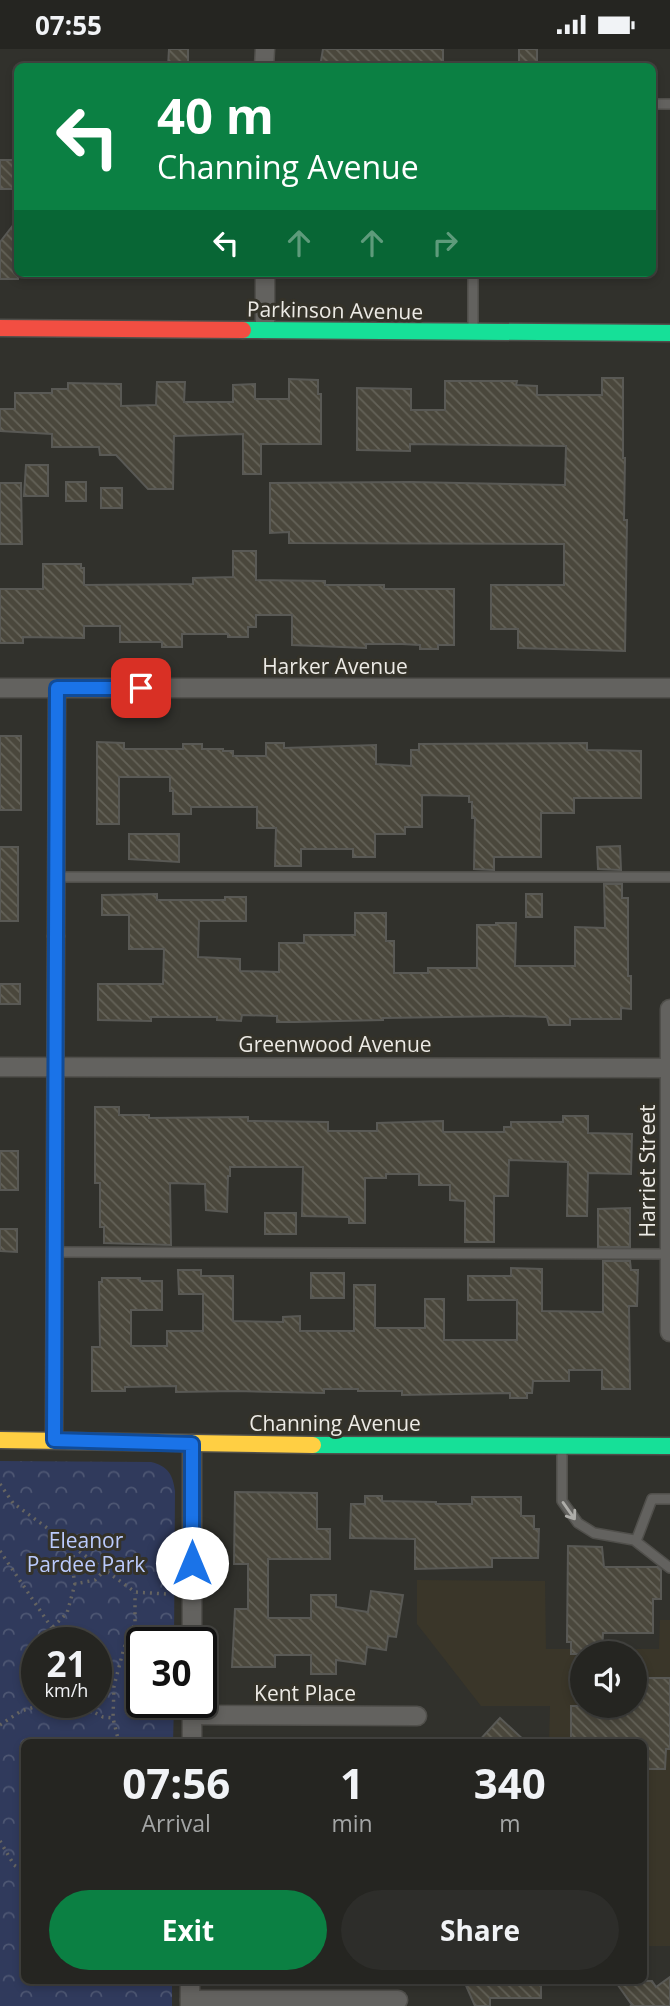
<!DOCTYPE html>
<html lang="en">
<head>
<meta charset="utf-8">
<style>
	body { margin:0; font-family:"Open Sans",sans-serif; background:#2d2d2a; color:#f1f3f6; height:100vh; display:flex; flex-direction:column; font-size:26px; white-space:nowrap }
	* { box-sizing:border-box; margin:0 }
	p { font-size:23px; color:#a3a5a5 }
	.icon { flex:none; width:38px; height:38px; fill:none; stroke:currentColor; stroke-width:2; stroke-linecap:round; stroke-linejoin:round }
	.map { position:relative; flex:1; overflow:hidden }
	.panel { position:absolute; left:21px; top:1690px; width:626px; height:245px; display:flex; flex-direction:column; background:#252521; border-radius:10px; box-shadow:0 4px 10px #0003,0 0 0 2px #42423f }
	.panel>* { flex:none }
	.banner { position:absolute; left:14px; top:14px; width:642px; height:214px; border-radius:10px; box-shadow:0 4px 10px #0003,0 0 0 2px #42423f; background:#0b8043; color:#fff; overflow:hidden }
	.controls { position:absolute; left:570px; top:1592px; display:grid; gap:14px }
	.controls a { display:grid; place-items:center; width:77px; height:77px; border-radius:50%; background:#252521; box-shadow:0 4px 10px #0003,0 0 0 2px #42423f; font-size:35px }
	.speed { position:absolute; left:21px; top:1578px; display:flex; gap:14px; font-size:35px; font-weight:700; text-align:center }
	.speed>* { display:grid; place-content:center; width:91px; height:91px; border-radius:50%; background:#252521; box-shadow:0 4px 10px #0003,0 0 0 2px #42423f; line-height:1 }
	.speed small { font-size:18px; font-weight:400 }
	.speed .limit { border:4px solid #111; border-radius:10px; background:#fff; color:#111 }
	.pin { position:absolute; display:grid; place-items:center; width:60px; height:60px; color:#fff; margin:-30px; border-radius:14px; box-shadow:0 4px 10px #0006 }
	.me { position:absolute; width:77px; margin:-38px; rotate:0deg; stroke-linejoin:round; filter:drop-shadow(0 0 5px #0008) }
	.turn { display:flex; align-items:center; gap:24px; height:147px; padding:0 28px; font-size:32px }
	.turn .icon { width:91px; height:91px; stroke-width:2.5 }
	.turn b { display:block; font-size:49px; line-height:60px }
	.lanes { display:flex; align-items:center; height:66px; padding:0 28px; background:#0003; justify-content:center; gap:35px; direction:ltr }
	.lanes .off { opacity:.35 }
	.eta { display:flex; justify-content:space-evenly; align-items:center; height:119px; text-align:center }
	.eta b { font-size:42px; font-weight:700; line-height:49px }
	.cta { display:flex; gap:14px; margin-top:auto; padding:14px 28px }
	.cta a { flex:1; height:80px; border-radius:42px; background:#0b8043; color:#fff; font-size:28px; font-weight:700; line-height:80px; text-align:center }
	.cta a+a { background:#2d2d2a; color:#f1f3f6 }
	.status { display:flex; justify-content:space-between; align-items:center; height:49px; padding:0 35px; background:#252521; direction:ltr }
	.status svg { height:19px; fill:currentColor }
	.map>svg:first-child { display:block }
</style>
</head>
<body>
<div class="status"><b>07:55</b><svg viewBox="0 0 49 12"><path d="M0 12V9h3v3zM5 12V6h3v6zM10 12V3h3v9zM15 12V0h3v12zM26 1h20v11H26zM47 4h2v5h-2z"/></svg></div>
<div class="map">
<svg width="670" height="1957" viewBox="0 0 670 1957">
	<defs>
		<pattern id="forest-crowns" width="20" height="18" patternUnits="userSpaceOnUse" patternTransform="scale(1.75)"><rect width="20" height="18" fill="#303a5c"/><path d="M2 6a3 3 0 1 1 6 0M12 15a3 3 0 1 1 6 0" fill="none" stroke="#4e5773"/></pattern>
		<pattern id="building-back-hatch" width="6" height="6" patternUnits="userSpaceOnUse" patternTransform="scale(1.75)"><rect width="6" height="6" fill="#4a473c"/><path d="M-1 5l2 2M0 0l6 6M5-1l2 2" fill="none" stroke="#646258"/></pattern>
	</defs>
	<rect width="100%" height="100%" fill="#31312c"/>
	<path fill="#3a3629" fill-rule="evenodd" d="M417,1531l128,1 1,68h113l1,-29h10v326h-26v-203h-95l1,-37h-69l-64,-82zM583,1605h52v52h-52z"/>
	<path fill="url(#forest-crowns)" fill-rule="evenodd" d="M0,1412l151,1c17,4 22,13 24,29l-1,152h-32v60h32l-1,40h-149v238h148v25h-172zM37,1594h59v60h-59z"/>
	<g fill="url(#building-back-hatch)" stroke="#595955" stroke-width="2">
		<polygon points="169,0 188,0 188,18 168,18"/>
		<polygon points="323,0 443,0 443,18 320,18"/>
		<rect x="519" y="0" width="18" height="18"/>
		<polygon points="0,111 18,111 17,140 0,140"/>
		<polygon points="18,170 18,230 0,230 0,193"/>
		<polygon points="602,329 623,329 623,409 625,409 624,471 627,471 625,602 518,599 518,580 491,580 491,536 564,536 564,495 289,494 289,483 270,484 270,434 410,433 565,436 566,397 410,395 410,402 357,401 357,339 411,340 411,361 445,361 445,332 517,332 516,336 537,337 537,346 602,346"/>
		<polygon points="289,330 318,331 318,345 321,345 321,395 261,395 261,425 243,425 243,385 174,387 173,440 148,440 116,406 100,406 99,398 52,398 52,385 0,382 0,360 15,360 15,344 52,344 52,340 68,340 68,334 121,335 121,357 156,356 157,333 185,333 184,353 233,353 233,336 255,335 255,350 289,350"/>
		<polygon points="26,416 48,416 48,447 24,447"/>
		<rect x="66" y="433" width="20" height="19"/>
		<polygon points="0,434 21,434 22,495 0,495"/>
		<rect x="101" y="439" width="21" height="20"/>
		<polygon points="233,502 256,502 256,531 325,532 325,536 384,536 384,540 454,540 454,596 438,596 438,600 420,600 420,596 402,595 366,595 366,599 292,596 292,566 256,566 256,578 248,578 248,588 228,588 228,585 182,585 182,598 162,598 162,593 120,593 120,577 84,577 84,589 23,588 23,594 0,594 0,540 43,540 43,515 81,515 81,519 84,519 84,536 193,535 193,529 233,528"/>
		<rect x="0" y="687" width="21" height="74"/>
		<polygon points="97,693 124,694 124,700 183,700 183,695 202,695 202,700 223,700 223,702 233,702 233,707 266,707 266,694 284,694 284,699 376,696 376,715 411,717 411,701 419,701 419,695 587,694 587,701 641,702 641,749 574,749 574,764 541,764 541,808 494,808 494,821 474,820 475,769 472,769 472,753 469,753 469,747 422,746 422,778 405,778 405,785 375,785 375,808 353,808 353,800 301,800 301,817 275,817 276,779 257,779 257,758 191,758 191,765 173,765 173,742 170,742 170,728 119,728 119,775 97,775"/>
		<polygon points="129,785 179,785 179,813 129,810"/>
		<polygon points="620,797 621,821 598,820 597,798"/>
		<rect x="0" y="798" width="18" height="74"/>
		<polygon points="604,835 622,835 622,849 628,849 628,927 631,927 631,960 621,959 621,970 570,970 570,976 549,976 547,968 517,967 383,969 383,971 295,973 277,973 277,967 242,966 241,972 217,971 217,968 151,968 151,972 98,971 98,935 163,935 164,900 129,900 129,866 102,866 102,846 157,845 157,851 225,851 225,848 246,848 246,872 199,872 198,908 240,910 240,922 279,923 279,894 304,894 304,886 355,886 355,864 386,864 386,892 394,892 394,924 428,924 428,919 477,919 477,876 496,876 496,874 516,874 515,917 575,917 575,878 605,879"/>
		<rect x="526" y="845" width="16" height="23"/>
		<rect x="0" y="935" width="20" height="20"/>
		<polygon points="95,1058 119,1058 119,1066 149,1066 149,1069 248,1068 248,1072 328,1073 328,1082 377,1082 377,1074 443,1072 443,1083 504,1083 504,1078 511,1078 511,1073 563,1073 563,1067 588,1067 588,1084 632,1085 631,1125 588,1124 587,1167 567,1167 568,1113 509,1111 508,1147 494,1147 494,1193 465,1193 465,1152 450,1151 450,1136 419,1136 419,1125 386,1125 386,1129 365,1129 365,1174 349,1174 349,1168 302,1167 303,1118 230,1118 230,1127 228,1127 227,1163 206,1161 205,1135 170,1134 171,1196 104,1194 104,1178 100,1178 100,1134 95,1134"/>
		<rect x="0" y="1102" width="18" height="39"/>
		<polygon points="630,1159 630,1198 598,1198 598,1160"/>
		<rect x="265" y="1164" width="31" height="21"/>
		<polygon points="0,1180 17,1180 17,1203 0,1202"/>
		<polygon points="603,1212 630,1212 631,1221 638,1221 637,1257 629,1257 630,1340 602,1340 602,1321 569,1321 569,1332 533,1332 532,1344 527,1344 527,1349 510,1349 510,1344 402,1346 402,1342 358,1342 358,1340 324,1340 324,1344 236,1342 176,1343 176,1337 125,1338 125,1342 92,1342 92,1298 100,1298 99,1233 102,1233 102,1229 140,1229 140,1232 162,1232 162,1261 131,1261 131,1297 167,1297 167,1282 203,1282 203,1245 179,1245 178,1221 201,1221 201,1227 233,1227 233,1272 283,1273 283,1268 300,1267 300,1282 354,1282 354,1236 375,1236 375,1279 425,1279 425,1250 444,1250 444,1291 517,1291 517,1251 468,1251 468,1227 511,1227 511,1219 542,1220 542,1262 603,1263"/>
		<rect x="311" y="1224" width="33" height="25"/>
		<polygon points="235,1443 317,1444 317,1480 330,1480 330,1510 268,1510 268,1569 311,1569 311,1546 336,1546 336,1558 368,1563 371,1542 403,1546 396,1588 388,1587 386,1601 367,1598 365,1615 336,1611 336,1625 311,1625 311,1606 275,1606 275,1618 232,1618 235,1560 248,1560 248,1515 234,1515"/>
		<polygon points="365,1447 382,1447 382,1452 436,1453 436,1455 472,1455 472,1448 521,1448 521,1467 534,1467 534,1480 539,1480 538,1509 492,1509 492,1518 415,1520 415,1490 350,1489 351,1455 365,1455"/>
		<polygon points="568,1497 602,1498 604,1518 658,1518 661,1521 661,1550 653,1550 653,1584 603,1584 602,1605 571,1605 571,1593 567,1593"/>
		<polygon points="635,1629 670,1629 670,1700 666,1700 665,1720 645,1720 644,1694 571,1694 571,1657 635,1657"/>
		<polygon points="500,1669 527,1694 477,1694"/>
		<polygon points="670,1928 670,1957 630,1957 632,1956 615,1932 652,1932 656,1938"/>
		<polygon points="464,1932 541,1932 541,1949 490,1949 490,1957 475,1957"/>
	</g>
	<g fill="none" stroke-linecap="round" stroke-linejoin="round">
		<g stroke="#504f4b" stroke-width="12">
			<g id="lane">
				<polyline points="653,55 670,55"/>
				<polyline points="473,282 473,224"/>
				<polyline points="59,828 670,828"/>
				<polyline points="56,1203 670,1205"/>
				<polyline points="562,1398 562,1452 578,1474 594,1484 634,1491 670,1519"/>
				<polyline points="636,1492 652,1450 670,1450"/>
			</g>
		</g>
		<g stroke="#504f4b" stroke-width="21">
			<g id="street">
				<polyline points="264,18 265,0"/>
				<polyline points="265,224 265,280"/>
				<polyline points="0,639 670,639"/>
				<polyline points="670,960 670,1283"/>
				<polyline points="0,1018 670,1019"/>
				<polyline points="192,1594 192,1395"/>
				<polyline points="192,1666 417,1667"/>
				<polyline points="192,1694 192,1654"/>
				<polyline points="190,1951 398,1951"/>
				<polyline points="190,1957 190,1932"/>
			</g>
		</g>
		<g stroke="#504f4b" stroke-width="19">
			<g id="fast">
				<polyline points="243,281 670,284"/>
				<polyline points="54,1391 56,887"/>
				<polyline points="313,1396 670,1397"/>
			</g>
		</g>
		<g stroke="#504f4b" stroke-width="19">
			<g id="slow">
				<polyline points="56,887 57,639"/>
				<polyline points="0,1391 313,1396"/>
			</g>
		</g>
		<g stroke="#504f4b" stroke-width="19">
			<polyline id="jam" points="0,279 243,281"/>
		</g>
		<g stroke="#656461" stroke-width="3.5" stroke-dasharray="2 5" stroke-linecap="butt">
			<polyline points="0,1435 13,1454 135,1543 166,1545"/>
			<polyline points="74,1499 72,1517 75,1535 95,1531 105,1521"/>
			<polyline points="0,1502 62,1594"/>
			<polyline points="53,1578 67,1564 75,1535"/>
			<polyline points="77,1654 103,1668 113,1669"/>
			<polyline points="0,1676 21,1662 48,1654"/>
			<polyline points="119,1694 113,1669 114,1637 124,1599 135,1574 135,1544"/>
			<polyline points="0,1792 14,1816 24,1823"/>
		</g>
		<use href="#lane" stroke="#63625f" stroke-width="9"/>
		<use href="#street" stroke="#63625f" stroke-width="18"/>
		<use href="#fast" stroke="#16e098" stroke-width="16"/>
		<use href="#slow" stroke="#ffcf43" stroke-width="16"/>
		<use href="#jam" stroke="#f24e42" stroke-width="16"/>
	</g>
	<defs><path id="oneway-shaft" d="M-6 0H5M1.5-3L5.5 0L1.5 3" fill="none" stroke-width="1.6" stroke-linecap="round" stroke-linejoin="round" transform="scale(1.75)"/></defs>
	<use stroke="#aeada9" href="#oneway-shaft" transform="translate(569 1462) rotate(55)"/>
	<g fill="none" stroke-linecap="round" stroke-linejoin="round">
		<g stroke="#114b97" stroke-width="18">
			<polyline id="route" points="141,639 57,639 54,1391 192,1395 192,1514"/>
		</g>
		<use href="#route" stroke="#1a73e8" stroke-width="12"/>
	</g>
	<g text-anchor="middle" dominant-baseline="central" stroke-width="6" stroke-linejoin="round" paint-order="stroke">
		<g font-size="21" fill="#eceae5" stroke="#343229">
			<text transform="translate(335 261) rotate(1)">Parkinson Avenue</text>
			<text x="335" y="617">Harker Avenue</text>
			<text x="335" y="995">Greenwood Avenue</text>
			<text transform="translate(647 1122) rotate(-90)">Harriet Street</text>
			<text x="335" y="1374">Channing Avenue</text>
			<text x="305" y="1644">Kent Place</text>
		</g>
		<g font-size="21" fill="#bbcbfd" stroke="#343229">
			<text x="86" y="1491">Eleanor<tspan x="86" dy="24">Pardee Park</tspan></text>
		</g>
	</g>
</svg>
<div class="controls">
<a><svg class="icon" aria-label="sound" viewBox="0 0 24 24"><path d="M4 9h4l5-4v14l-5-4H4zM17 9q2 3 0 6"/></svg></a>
</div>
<div class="speed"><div>21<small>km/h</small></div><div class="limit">30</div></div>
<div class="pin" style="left:141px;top:639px;background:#d93025"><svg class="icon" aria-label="arrive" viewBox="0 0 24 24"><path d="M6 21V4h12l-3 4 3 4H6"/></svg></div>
<svg class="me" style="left:192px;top:1514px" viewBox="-20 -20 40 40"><circle r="19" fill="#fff"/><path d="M0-13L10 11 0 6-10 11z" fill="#1a73e8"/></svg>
<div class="banner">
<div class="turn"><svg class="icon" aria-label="left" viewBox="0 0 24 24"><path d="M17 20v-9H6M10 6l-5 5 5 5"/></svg><div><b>40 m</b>Channing Avenue</div></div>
<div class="lanes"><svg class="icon" aria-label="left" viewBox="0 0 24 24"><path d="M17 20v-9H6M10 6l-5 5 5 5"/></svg><svg class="icon off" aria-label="ahead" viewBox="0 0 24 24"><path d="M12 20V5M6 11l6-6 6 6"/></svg><svg class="icon off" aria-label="ahead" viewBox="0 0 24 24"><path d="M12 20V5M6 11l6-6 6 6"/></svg><svg class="icon off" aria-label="right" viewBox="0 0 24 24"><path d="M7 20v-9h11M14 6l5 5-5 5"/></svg></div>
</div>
<section class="panel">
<div class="eta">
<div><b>07:56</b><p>Arrival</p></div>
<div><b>1</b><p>min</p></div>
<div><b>340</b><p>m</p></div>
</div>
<div class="cta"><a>Exit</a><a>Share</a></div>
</section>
</div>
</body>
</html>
